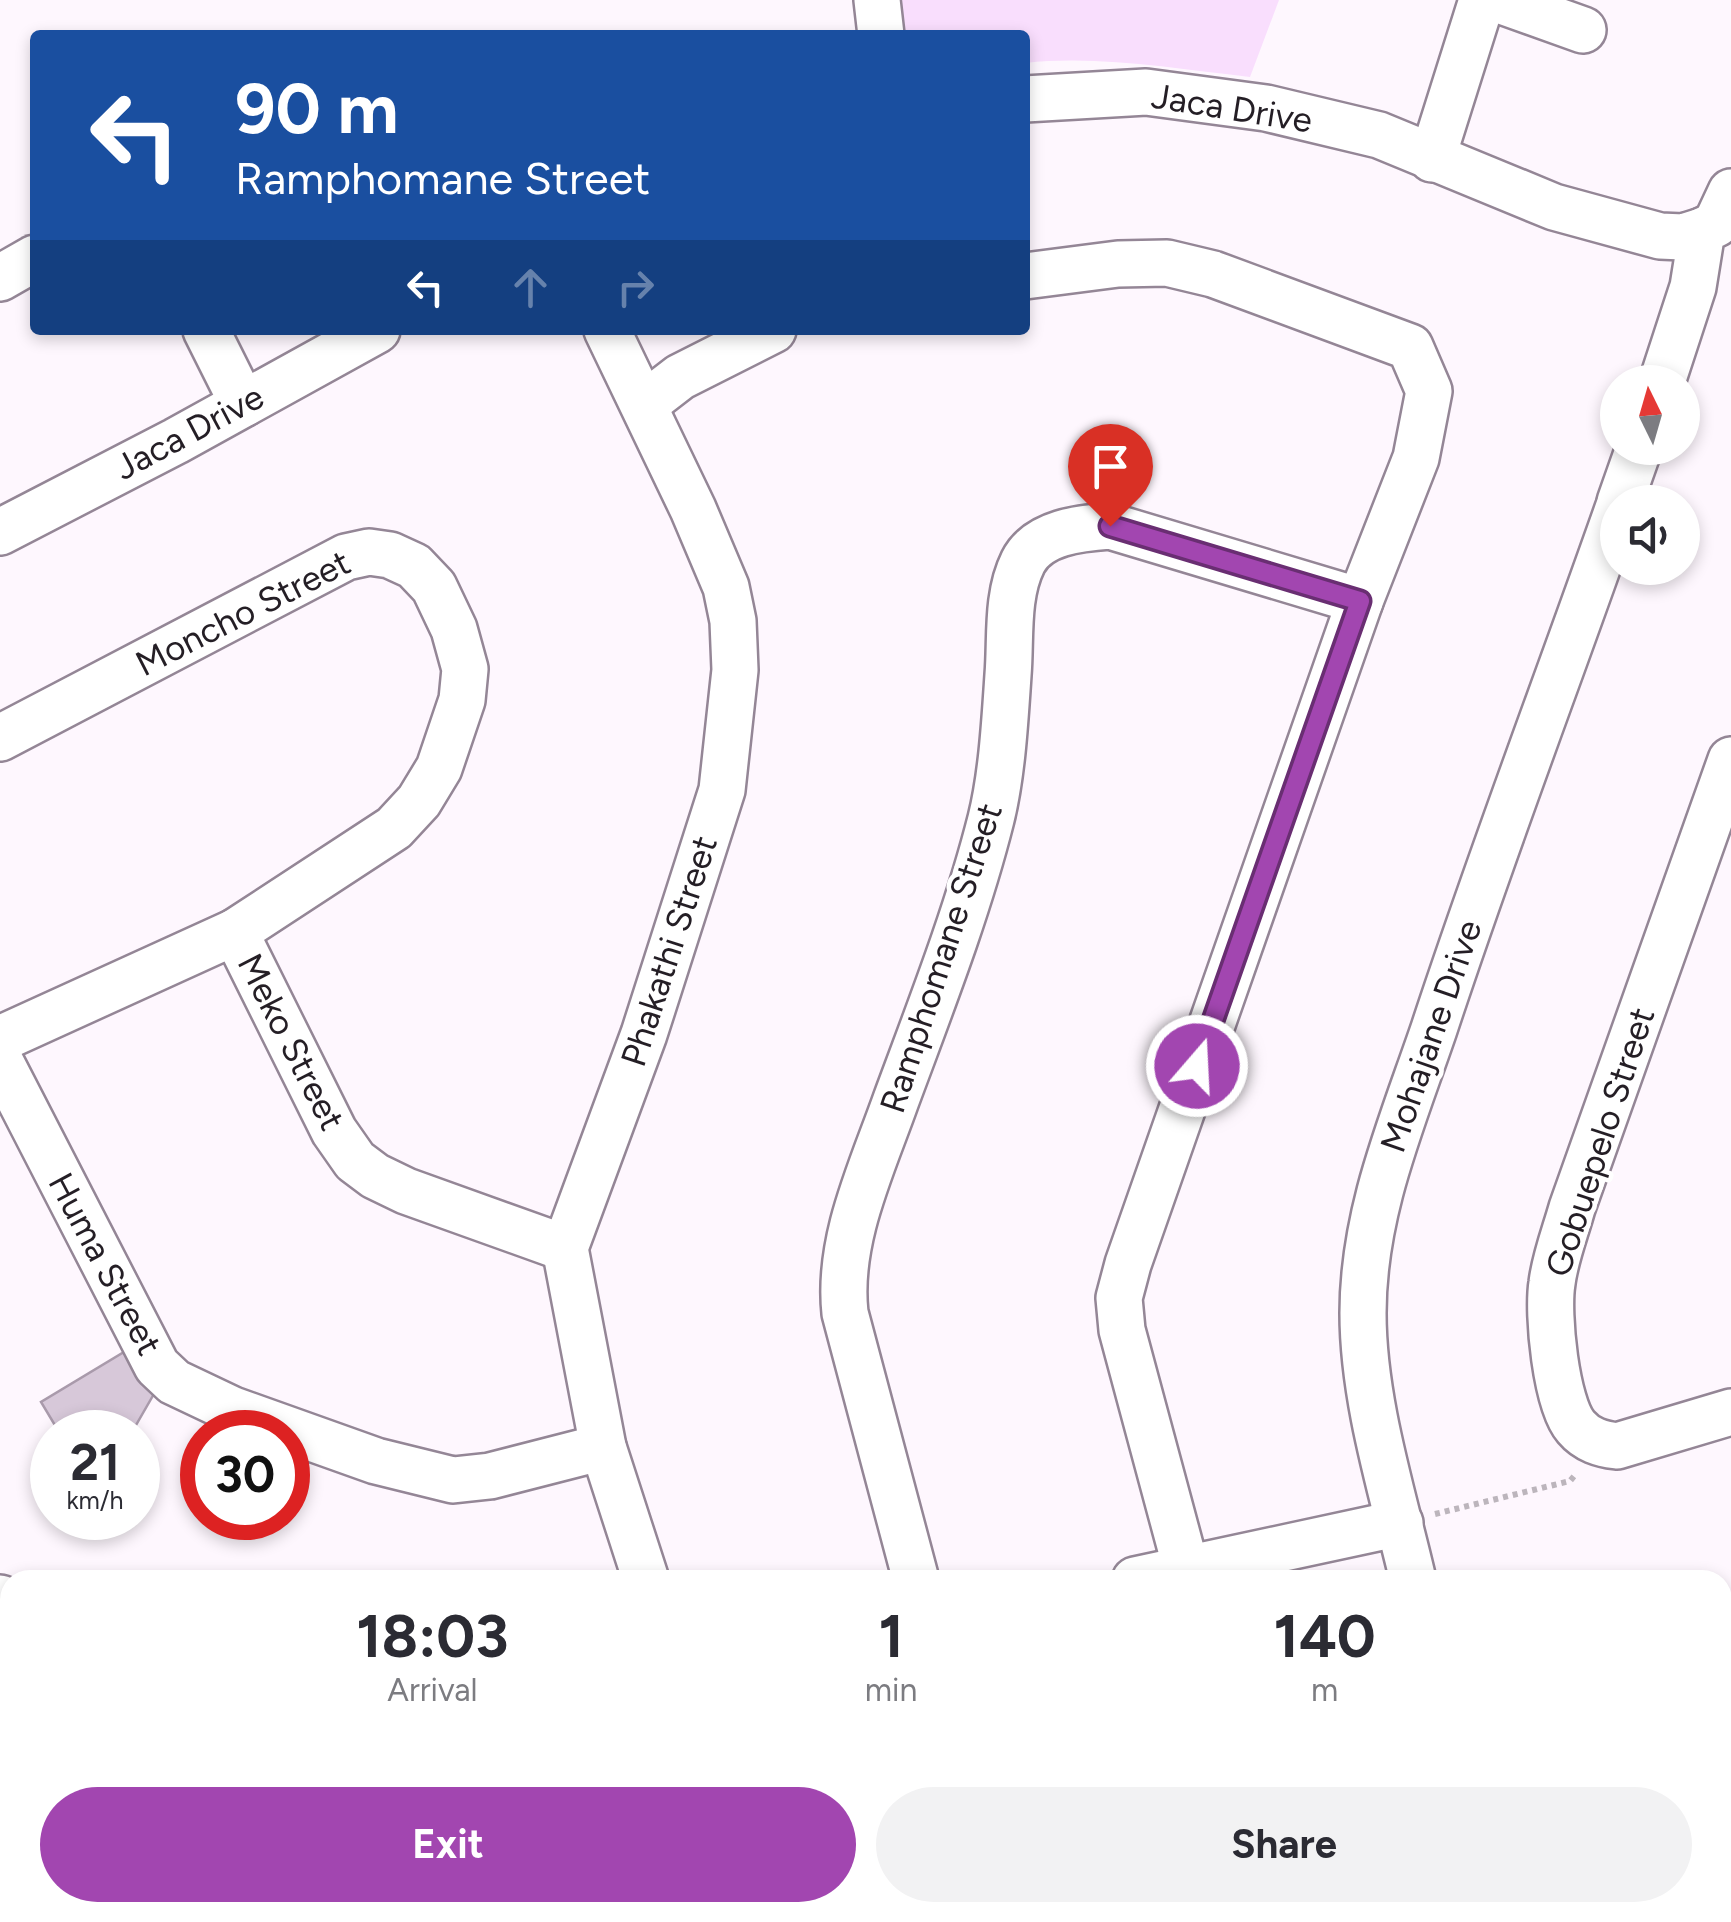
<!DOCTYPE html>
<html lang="en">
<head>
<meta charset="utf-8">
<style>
	body { margin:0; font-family:Figtree,sans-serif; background:#f2f2f3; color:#2b2b33; height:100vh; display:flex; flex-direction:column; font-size:38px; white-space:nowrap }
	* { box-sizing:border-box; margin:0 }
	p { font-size:32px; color:#7c7c81 }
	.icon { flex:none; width:55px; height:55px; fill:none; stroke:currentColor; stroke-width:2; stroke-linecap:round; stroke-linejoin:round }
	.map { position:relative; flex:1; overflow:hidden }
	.details { position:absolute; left:0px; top:1570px; width:1732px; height:352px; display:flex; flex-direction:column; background:#fff; border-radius:30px 30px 0 0; box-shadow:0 5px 15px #0003 }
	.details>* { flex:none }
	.banner { position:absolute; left:30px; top:30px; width:1000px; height:305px; border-radius:10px; box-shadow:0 5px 15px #0003; background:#1a4fa0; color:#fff; overflow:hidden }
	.needle { width:65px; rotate:355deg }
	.controls { position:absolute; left:1600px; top:365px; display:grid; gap:20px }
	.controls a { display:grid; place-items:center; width:100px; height:100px; border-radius:50%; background:#fff; box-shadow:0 5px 15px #0003; font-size:50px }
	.speed { position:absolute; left:30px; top:1410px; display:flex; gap:20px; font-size:50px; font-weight:700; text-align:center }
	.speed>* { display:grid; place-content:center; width:130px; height:130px; border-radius:50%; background:#fff; box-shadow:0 5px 15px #0003; line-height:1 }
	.speed small { font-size:25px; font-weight:400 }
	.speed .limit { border:15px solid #d22; background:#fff; color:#111 }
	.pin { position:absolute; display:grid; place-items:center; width:85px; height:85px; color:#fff; margin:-102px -42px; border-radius:50% 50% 50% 0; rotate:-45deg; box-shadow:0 0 10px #0007 }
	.pin .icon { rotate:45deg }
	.me { position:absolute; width:110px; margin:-55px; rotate:19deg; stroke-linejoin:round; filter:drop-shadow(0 0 8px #0008) }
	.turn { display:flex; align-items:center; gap:35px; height:210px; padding:0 40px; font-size:45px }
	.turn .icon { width:130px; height:130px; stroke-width:2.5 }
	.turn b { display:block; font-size:70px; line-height:85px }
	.lanes { display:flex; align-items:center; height:95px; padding:0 40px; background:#0003; justify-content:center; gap:50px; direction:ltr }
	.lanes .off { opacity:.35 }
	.eta { display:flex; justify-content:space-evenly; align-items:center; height:170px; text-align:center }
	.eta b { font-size:60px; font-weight:700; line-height:70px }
	.cta { display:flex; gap:20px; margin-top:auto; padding:20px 40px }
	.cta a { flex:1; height:115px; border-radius:60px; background:#a246b0; color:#fff; font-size:40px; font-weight:700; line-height:115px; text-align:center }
	.cta a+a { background:#f2f2f3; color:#2b2b33 }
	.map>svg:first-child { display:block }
</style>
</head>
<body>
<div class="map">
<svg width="1731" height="1922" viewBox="0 0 1731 1922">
	<rect width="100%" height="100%" fill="#fef7fe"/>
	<path fill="#f9defd" d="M887,0h392l-29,77c-74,-8 -151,-22 -225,-14v-28h-132z"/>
	<polygon fill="#d7c8d9" stroke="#a99aab" stroke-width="2.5" points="129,1349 155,1392 132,1432 59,1432 41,1402"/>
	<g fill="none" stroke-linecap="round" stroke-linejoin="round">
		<g stroke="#948696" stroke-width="50">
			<g id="minor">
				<polyline points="877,0 881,35"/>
				<polyline points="1499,0 1583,30"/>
				<polyline points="1025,99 1146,92 1266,108 1379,135 1554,207 1660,236 1683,237 1702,231"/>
				<polyline points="1432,159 1482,0"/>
				<polyline points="1025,276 1118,264 1167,263 1213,274 1410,347 1429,391 1416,458 1360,601 1128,1264 1119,1298 1122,1330 1186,1568"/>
				<polyline points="0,278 35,258"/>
				<polyline points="206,330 243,404"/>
				<polyline points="607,330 693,509 726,587 733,621 735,670 722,790 644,1034 565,1248 603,1447 646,1580"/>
				<polyline points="1662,382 1693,287 1702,231 1716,224 1731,192"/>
				<polyline points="645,404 680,377 773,330"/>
				<polyline points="1620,502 1639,448"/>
				<polyline points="0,532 176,441 377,330"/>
				<polyline points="0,738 346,557 369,552 390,555 414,566 434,587 454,629 465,669 462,700 439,768 419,801 394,828 235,932 0,1039"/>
				<path d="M1731,760l-159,448c-7,25 -17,50 -20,75 -5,31 4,121 24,144 11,13 25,17 41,19l114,-34"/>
				<polyline points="235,932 334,1131 355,1161 375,1176 406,1191 565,1248"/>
				<polyline points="0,1061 157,1366 174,1382 233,1410 376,1461 453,1480 490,1476 603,1447"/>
				<path d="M916,1580l-71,-267c-8,-73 27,-145 51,-213 34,-92 71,-186 95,-281 11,-44 14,-99 17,-144 3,-36 -2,-79 15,-113 15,-30 58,-34 87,-36l250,75"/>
				<polyline points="1135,1580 1400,1523"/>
				<path d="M1413,1580c-20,-86 -50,-178 -50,-267 0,-101 39,-190 71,-284 57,-174 123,-346 184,-520"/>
				<polyline points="0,1598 10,1602"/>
				<polyline points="1722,1784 1731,1782"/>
				<polyline points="0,1889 10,1887"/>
				<polyline points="1487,1912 1489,1922"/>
				<polyline points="1232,1922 1267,1912"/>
			</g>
		</g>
		<polyline stroke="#bcb5bc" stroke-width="6" stroke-dasharray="5 5" stroke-linecap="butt" points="1435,1514 1570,1481 1575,1475"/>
		<use href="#minor" stroke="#fff" stroke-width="45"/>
	</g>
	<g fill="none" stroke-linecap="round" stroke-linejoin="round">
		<g stroke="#692e72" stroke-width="25">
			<polyline id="route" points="1110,526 1360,601 1197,1066"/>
		</g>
		<use href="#route" stroke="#a246b0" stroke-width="18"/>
	</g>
	<g text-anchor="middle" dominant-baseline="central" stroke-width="9" stroke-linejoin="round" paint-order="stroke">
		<g font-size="35" fill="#241e25" stroke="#fff">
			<text transform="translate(1232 108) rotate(9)">Jaca Drive</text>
			<text transform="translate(189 432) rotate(-28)">Jaca Drive</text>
			<text transform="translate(243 613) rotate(-27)">Moncho Street</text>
			<text transform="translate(669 951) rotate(-72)">Phakathi Street</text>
			<text transform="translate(941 958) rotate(-72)">Ramphomane Street</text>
			<text transform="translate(1431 1036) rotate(-71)">Mohajane Drive</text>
			<text transform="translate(291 1042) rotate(63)">Meko Street</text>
			<text transform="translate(1600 1142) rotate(-72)">Gobuepelo Street</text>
			<text transform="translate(105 1264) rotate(62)">Huma Street</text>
		</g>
	</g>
</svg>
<div class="controls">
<a><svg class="needle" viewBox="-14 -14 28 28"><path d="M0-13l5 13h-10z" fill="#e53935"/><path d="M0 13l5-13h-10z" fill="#7c7c81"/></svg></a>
<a><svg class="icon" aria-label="sound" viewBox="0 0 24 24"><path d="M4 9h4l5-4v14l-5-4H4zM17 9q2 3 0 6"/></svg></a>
</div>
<div class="speed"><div>21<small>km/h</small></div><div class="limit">30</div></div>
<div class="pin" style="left:1110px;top:526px;background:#d93025"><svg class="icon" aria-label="arrive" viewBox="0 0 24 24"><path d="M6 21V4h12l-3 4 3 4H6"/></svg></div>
<svg class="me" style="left:1197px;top:1066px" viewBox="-20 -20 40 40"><circle r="17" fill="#a246b0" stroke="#fff" stroke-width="3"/><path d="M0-11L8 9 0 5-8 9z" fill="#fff"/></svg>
<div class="banner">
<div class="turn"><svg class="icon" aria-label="left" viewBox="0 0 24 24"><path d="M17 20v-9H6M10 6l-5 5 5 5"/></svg><div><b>90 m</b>Ramphomane Street</div></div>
<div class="lanes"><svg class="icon" aria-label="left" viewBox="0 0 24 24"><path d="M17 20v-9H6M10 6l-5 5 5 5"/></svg><svg class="icon off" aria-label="ahead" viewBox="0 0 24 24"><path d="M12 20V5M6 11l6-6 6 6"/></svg><svg class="icon off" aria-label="right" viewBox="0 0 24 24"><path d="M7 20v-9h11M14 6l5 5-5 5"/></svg></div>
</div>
<section class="details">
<div class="eta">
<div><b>18:03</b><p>Arrival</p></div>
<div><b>1</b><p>min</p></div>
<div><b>140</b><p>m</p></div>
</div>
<div class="cta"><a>Exit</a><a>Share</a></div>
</section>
</div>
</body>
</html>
